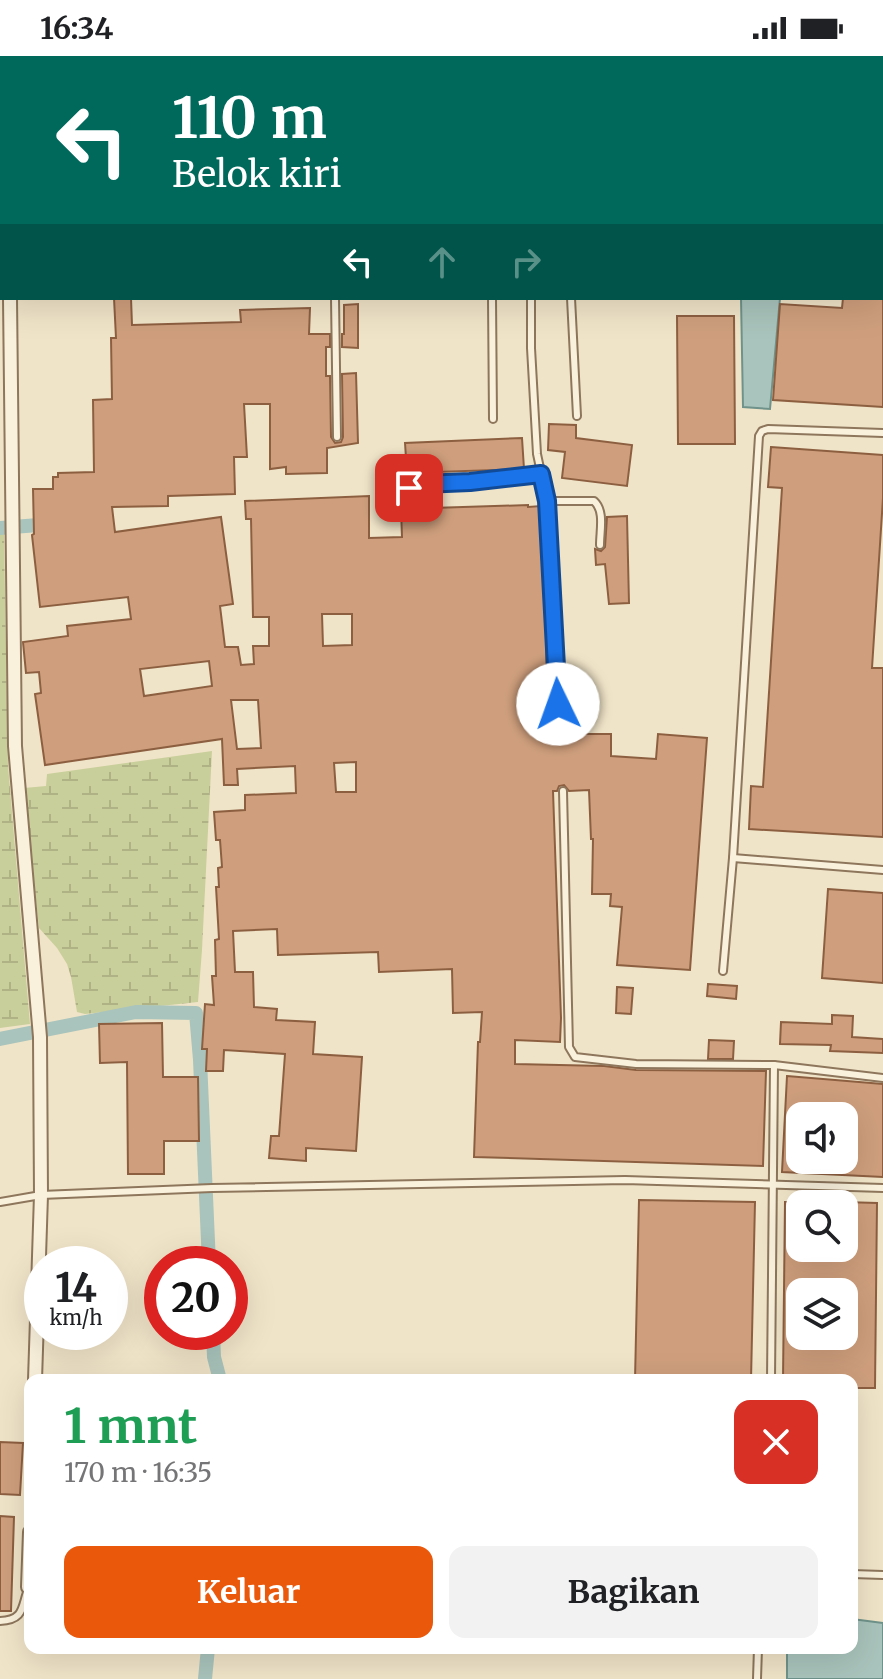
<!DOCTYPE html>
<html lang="id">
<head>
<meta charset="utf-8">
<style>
	body { margin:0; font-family:Merriweather,serif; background:#f2f2f2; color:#202124; height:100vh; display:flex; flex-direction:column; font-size:30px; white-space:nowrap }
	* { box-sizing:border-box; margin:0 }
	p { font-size:26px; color:#757577 }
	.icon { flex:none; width:44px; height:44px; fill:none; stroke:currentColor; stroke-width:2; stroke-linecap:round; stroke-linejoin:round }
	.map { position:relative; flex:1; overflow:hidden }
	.panel { position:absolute; left:24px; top:1318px; width:834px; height:280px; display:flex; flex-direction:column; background:#fff; border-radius:16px; box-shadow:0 8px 32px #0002 }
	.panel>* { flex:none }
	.banner { position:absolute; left:0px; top:0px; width:884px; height:244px; box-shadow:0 8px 32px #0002; background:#00695c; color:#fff; overflow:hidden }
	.controls { position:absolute; left:786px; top:1046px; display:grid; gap:16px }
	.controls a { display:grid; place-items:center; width:72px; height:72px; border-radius:16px; background:#fff; box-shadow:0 8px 32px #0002; font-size:40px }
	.speed { position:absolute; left:24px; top:1190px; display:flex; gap:16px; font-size:40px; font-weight:700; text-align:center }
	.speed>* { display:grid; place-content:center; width:104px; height:104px; border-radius:50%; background:#fff; box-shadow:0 8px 32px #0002; line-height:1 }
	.speed small { font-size:20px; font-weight:400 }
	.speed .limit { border:12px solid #d22; background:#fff; color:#111 }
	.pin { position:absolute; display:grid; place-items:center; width:68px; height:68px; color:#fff; margin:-34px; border-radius:16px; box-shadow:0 4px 12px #0006 }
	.me { position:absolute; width:88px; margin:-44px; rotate:357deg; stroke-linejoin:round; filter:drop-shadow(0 0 6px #0008) }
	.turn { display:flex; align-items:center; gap:28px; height:168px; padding:0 40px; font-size:36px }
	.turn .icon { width:104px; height:104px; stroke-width:2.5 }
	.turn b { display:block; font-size:56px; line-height:68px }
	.lanes { display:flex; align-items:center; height:76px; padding:0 40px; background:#0003; justify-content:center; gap:40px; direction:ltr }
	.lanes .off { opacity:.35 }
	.round { display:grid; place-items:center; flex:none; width:84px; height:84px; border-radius:16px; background:#f2f2f2 }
	.summary { display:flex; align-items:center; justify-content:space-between; height:136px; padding:0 40px }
	h1 { font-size:48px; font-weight:700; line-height:60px; color:#1e9e55 }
	.button { display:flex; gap:16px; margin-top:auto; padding:16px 40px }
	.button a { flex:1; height:92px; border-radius:16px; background:#ea580c; color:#fff; font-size:32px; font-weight:700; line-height:92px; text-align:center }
	.button a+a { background:#f2f2f2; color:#202124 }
	.status { display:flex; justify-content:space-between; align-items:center; height:56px; padding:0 40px; background:#fff; direction:ltr }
	.status svg { height:22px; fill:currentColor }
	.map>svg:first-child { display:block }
</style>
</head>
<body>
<div class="status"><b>16:34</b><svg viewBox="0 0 49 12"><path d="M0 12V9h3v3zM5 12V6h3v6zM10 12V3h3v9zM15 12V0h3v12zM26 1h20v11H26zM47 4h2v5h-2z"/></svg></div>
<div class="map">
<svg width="883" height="1623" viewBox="0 0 883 1623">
	<defs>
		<pattern id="grass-dots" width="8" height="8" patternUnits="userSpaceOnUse" patternTransform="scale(2)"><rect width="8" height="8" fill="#c9cf9b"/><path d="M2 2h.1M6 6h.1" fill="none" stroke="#aeb285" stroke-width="1.8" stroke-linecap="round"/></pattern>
		<pattern id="wetland-marsh" width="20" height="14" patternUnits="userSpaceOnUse" patternTransform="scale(2)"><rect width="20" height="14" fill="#c9cf9b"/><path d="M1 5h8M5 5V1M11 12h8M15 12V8" fill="none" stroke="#aeb285"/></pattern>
	</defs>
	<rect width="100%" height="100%" fill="#f0e4c8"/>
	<polygon fill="url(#grass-dots)" points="312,0 883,0 883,20 882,2 312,2"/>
	<g fill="url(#wetland-marsh)">
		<polygon points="0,477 4,477 8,709 30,968 0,972"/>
		<polygon points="212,695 202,894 198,946 85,958 77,956 71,921 67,908 57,892 39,872 24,732 46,730 47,718"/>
	</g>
	<g fill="#a9c4bc" stroke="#6f938a" stroke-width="2">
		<polygon points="741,242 780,242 770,353 743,351"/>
		<polygon points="852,1563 883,1567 883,1623 787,1623 787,1592 852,1592"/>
	</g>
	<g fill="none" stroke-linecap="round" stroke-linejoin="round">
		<g stroke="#a9c4bc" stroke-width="14">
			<polyline points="0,472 51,468"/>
			<polyline points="0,983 136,956 196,957 200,1004 209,1208"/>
			<polyline points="213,1276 214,1301 220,1324"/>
			<polyline points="205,1623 208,1592"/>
		</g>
	</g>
	<g fill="#cf9f7d" stroke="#8d5f41" stroke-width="2" fill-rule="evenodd">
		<path d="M114,242h17l1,27 109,-3 -1,-12 70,-2 -1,26h21v13h-4v29h4l1,61 4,6 6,-1 2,-5 -1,-63 14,-1 2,70 -31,5v25l-41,1v-7l-16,2v-65h-26l3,53h-13l1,37 -67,2v10l-56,1 3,25 106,-15 12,87 -13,2 5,41h13l3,18 13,-1 -1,-18h16v-29h-16l-2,-98h-5l-1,-18 124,-5v42l33,-1 -1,-28 127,-4v2l13,-1 7,130 -2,1 2,98h5l6,5 4,-1 2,-5h46v22l45,3 2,-25 49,4 -17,232 -73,-5 5,-58 -12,-1 1,-12h-19l1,-55h-2l-2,-49 -20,1 -5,-6 -5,1 -2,5h-4l8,227 -1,24 -45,-2v24l89,2 32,4 130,1 -3,95 -289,-9 4,-115h2l2,-30 -29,1 -1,-44 -73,3 -1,-20 -100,3 -1,-26 -44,2 2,41h18l1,35 23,2 -1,11 39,2 -2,32 49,3 -6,94 -50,-3v13l-37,-3 2,-22h8l6,-82 -61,-4 -1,21h-17l1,-22h-5l3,-45 9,1 -2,-29h4l-1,-36 4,-1 -3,-52h3l-1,-19 4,-1 -2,-27h-4l-2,-28 31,-2v-15l51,-2 -1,-27 -58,3 1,16h-14l-2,-46 -177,26 -10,-71 6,-1 -2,-21 -13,1 -3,-31 45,-6 -1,-10 64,-7 -3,-22 -88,10 -8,-72 2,-1 -1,-45h20v-12h5v-4l36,-1 -1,-72 19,-1 -1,-61h5zM322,558h30v31l-29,1zM209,605l3,25 -68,10 -4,-27zM231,644h27l3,48 -24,1zM356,706v30h-20l-2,-29z"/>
		<polygon points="843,242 883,242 883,351 773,344 780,248 842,252"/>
		<polygon points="358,248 358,292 342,291 342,278 344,278 344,249"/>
		<polygon points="677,260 734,260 735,388 678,388"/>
		<polygon points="549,368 576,369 576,382 632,389 627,430 562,422 565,396 548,394"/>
		<polygon points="522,382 524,413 407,417 405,387"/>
		<polygon points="771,391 883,399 883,442 872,612 883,612 883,781 749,773 751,730 763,731 782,432 768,431"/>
		<polygon points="627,460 629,547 609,548 605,508 596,509 595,493 601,495 605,491 607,461"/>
		<polygon points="828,833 883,837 883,927 822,922"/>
		<polygon points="708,928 737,930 736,943 707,940"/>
		<polygon points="617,931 633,932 631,958 616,957"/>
		<polygon points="832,959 853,960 852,981 883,983 883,997 830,995 831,989 780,988 781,966 832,968"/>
		<polygon points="162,967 163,1021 198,1021 199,1085 164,1085 164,1118 128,1118 127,1006 100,1007 99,968"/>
		<polygon points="709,984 734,985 733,1003 708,1003"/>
		<path d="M787,1020l96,8v93l-101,-5zM800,1060h44v44h-44z"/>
		<polygon points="639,1144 755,1146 751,1324 635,1324"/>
		<path d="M785,1146h15v46h44v-46l33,1 -2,185h-23v-8h-69zM800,1236h44v44h-44z"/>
		<polygon points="0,1386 23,1387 20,1439 0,1438"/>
		<polygon points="0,1460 14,1461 11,1555 0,1555"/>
	</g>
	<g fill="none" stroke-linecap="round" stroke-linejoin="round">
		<g stroke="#8d765c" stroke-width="10">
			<g id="service">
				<polyline points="335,242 337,381"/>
				<polyline points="492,242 493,363"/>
				<polyline points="531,242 531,292 537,398 547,445 559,678"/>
				<polyline points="571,242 577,360"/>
				<path d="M547,445h47c11,10 6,29 6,44"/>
				<polyline points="384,457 409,432 422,428 470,426 541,418"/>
				<polyline points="563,735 569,991 575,1001 636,1008 774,1009 883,1022"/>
				<polyline points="733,802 883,814"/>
				<polyline points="723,915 733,802 759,380 762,375 768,373 883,377"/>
				<polyline points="0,1146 41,1139 212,1132 625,1124 883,1132"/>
				<polyline points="771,1324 774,1009"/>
				<polyline points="852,1518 883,1519"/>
				<path d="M0,1565c26,-1 21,-16 29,-34"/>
				<polyline points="757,1623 758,1592"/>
			</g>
		</g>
		<g stroke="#8d765c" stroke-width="16">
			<g id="minor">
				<polyline points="542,2 543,0"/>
				<polyline points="10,242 15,690 40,981 41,1139 35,1324"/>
				<polyline points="28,1531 30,1476"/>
			</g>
		</g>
		<g stroke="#5b4430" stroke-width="22">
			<g id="primary">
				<polyline points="882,216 883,216"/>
				<polyline points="0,230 2,230"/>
			</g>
		</g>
		<use href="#service" stroke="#faf1dc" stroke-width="6"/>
		<use href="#minor" stroke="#faf1dc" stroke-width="12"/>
		<use href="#primary" stroke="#f3d9a0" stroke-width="18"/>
	</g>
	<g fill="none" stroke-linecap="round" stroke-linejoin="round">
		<g stroke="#114b97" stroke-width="20">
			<polyline id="route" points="409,432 422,428 470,426 541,418 547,445 558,648"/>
		</g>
		<use href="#route" stroke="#1a73e8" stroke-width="14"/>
	</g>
</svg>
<div class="controls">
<a><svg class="icon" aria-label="sound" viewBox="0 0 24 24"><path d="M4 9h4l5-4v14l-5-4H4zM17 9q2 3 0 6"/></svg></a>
<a><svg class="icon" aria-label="search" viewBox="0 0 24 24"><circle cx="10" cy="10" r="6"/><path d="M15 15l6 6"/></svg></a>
<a><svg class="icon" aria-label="layers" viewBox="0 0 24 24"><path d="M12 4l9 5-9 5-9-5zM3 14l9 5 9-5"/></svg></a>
</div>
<div class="speed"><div>14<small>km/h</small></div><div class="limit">20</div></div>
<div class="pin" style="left:409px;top:432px;background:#d93025"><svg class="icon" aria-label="arrive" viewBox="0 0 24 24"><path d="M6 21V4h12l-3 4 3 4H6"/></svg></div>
<svg class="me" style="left:558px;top:648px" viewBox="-20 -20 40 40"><circle r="19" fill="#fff"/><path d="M0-13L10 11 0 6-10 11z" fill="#1a73e8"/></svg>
<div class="banner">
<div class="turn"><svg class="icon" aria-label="left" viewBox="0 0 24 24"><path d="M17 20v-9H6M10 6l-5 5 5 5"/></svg><div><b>110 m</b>Belok kiri</div></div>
<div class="lanes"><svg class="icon" aria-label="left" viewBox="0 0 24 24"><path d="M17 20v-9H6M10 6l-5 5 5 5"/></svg><svg class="icon off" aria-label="ahead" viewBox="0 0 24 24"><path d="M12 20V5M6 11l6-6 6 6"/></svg><svg class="icon off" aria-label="right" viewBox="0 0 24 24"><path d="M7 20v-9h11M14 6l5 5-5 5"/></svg></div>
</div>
<section class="panel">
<div class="summary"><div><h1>1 mnt</h1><p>170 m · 16:35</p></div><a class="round" style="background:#d93025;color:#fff"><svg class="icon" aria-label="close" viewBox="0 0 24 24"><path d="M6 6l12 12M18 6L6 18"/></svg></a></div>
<div class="button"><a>Keluar</a><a>Bagikan</a></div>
</section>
</div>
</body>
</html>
